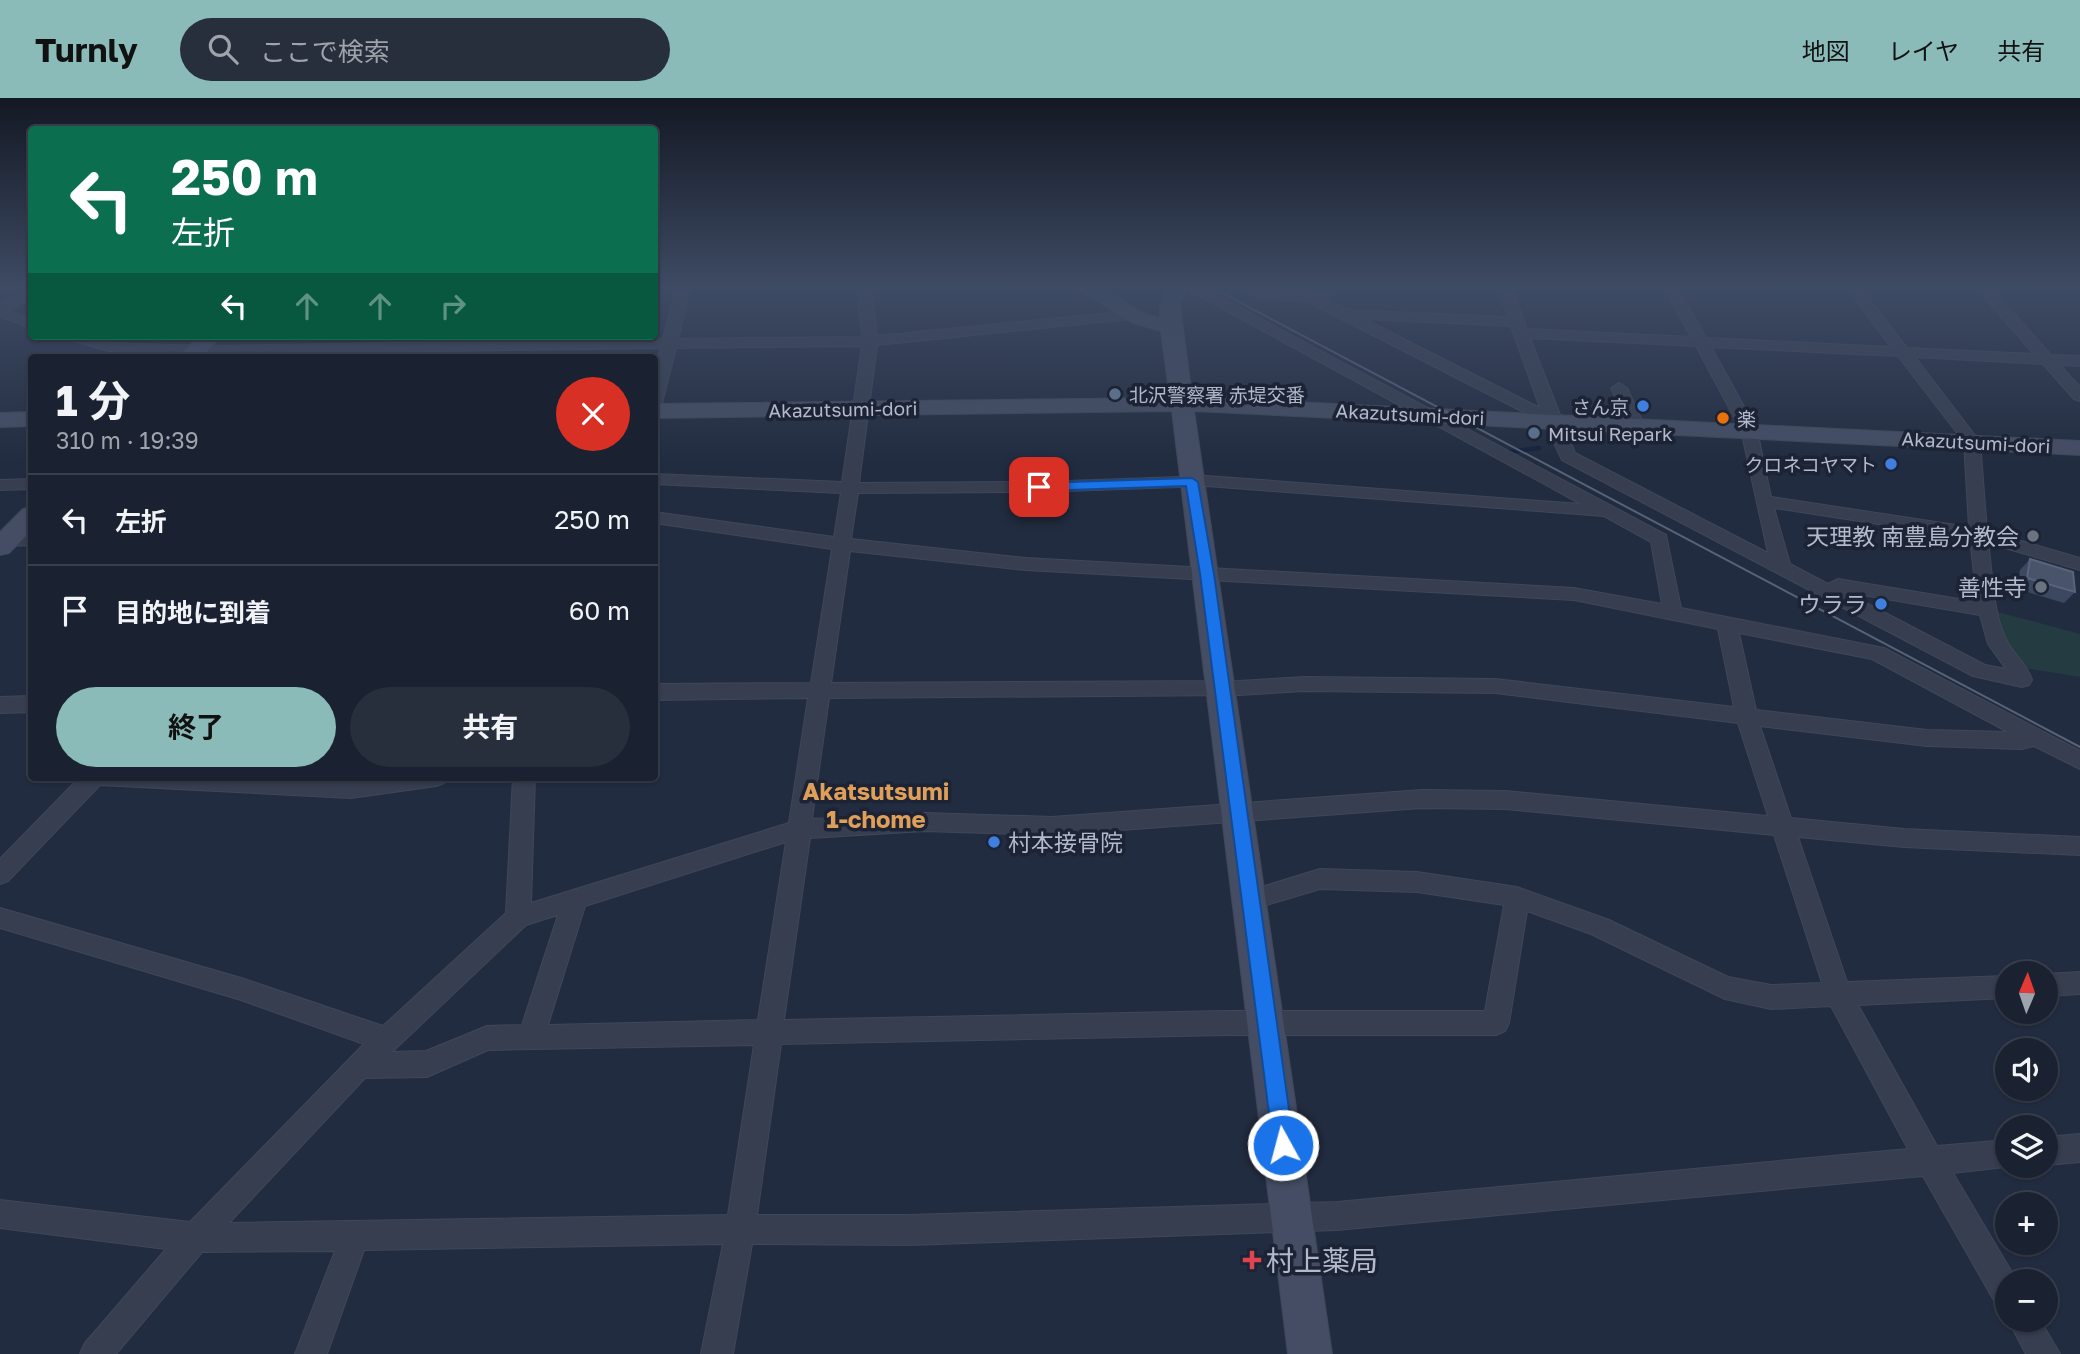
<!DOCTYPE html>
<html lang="ja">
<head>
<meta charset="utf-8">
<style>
	body { margin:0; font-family:"Golos Text","Noto Sans JP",sans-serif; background:#272e3c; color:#f1f3f6; height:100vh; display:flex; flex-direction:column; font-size:26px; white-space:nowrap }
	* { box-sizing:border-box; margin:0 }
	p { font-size:23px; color:#9fa3ab }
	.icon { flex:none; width:38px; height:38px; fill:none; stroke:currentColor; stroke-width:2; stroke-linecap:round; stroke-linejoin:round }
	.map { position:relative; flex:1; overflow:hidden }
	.drawer { position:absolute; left:28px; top:256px; width:630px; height:427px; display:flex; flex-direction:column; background:#1a2130; border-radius:7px; box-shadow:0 2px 5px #0004,0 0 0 2px #383e4c }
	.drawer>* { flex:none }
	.guide { position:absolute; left:28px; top:28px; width:630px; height:214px; border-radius:7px; box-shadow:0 2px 5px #0004,0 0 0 2px #383e4c; background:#0b6e4f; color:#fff; overflow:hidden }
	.needle { width:46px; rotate:2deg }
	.buttons { position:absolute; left:1995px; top:863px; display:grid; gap:14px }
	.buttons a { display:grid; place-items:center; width:63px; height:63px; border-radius:50%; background:#1a2130; box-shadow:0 2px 5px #0004,0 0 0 2px #383e4c; font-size:35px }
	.pin { position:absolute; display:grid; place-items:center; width:60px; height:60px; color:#fff; margin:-30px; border-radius:14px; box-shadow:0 4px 10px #0006 }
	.me { position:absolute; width:77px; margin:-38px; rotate:353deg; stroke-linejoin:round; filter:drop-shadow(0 0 5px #0008) }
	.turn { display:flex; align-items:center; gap:24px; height:147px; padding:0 28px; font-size:32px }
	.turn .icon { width:91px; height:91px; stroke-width:2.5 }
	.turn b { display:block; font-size:49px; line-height:60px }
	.lanes { display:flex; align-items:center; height:66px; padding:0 28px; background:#0003; justify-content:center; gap:35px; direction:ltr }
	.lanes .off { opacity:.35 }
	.round { display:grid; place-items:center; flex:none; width:74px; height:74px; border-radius:37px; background:#272e3c }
	.headline { display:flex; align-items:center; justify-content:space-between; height:119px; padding:0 28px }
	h1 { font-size:42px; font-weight:700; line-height:52px }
	.action { display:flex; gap:14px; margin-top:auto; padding:14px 28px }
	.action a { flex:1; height:80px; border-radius:42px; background:#8bbbb9; color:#111; font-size:28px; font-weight:700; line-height:80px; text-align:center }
	.action a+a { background:#272e3c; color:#f1f3f6 }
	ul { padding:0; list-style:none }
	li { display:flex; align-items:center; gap:21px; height:91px; padding:0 28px; border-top:2px solid #383e4c }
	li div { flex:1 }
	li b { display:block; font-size:26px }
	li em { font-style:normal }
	header { display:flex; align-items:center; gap:42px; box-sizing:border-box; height:98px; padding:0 35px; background:#8bbbb9; color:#111 }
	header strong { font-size:33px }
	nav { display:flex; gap:38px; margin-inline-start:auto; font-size:24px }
	.search { width:490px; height:63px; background:#272e3c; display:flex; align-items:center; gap:18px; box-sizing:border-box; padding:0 24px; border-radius:38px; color:#9fa3ab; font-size:26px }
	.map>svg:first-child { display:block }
</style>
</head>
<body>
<header>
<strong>Turnly</strong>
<div class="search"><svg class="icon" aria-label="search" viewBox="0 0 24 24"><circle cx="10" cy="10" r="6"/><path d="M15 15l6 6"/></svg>ここで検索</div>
<nav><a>地図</a><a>レイヤ</a><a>共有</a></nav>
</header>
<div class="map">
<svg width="2080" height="1256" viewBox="0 0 2080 1256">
	<rect width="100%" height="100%" fill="#222c40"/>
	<polygon fill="#243b41" points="1998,514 2080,536 2080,579 2024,570 2006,544"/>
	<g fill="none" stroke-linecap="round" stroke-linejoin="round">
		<polyline stroke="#14223f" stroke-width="4.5" points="1509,354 1539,350"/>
		<g stroke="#3f4759" stroke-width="2">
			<g id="street">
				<path d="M677,188h14l-13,53 184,-2 -5,-51h14l6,50 254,-25 7,4 -7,4 -254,26 -18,138 180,-1 168,-6 374,28 -400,-218h18l467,249 15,73 203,40 196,103v18l-46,-23 -12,3 -95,-3 -167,-20 31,92 113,11 176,8v18l-176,-8 -106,-10 49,145 160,-6v22l-149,7 79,141 70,-6v26h6l-60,7 64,108h-10v27l-11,-4 -73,-128 -586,54 -428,15 -157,-1 -19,110h-32l22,-110 -359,6 -37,104h-32l40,-103 -133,1 -86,102h-36l5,-11 81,-94 -166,-21v-28l190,22 174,-178 -123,-44 -241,-72v-20l241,70 142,48 123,-113 7,-136h22l-4,126 258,-80 19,-125 -154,2v-16l157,-1 21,-134 -178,-26v-11l180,25 7,-44 -187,-9v-10l188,8 20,-136 -186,2 -14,55 -8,5v-37l7,-23 -453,6 -100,-3 -51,-15h25l26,7 100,3 455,-7zM1207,388l397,30 47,26 11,62 -88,-16 -548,-30 -175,-19 7,-46 181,-1zM850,453l176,19 548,30 144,29 16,78 -239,-28 -190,-2 -66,4 -408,2zM1739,535l133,26 136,73 -81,-2 -171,-20zM1305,593l190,2 243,30 30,93 -262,-25 -84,-1 -370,27 -127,-4 -113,6 17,-121 410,-3zM1422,710l84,1 268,26 48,148 -51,2 -43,-8 -119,-57 -92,-33 -100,-15 -97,-3 -78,24 -4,7 4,7 8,3 70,-21 97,3 87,13 -19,106h-258l-443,9 26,-182 115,-7 127,4zM786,744l-28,178 -210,5 37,-119zM1527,813l64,23 134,65 46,10 60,-3 77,143 -571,53 -428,13h-152l24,-171 446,-9h269l9,-4 4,-8zM558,817l-36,110 -35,1 -61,25 -34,1 134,-127zM754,947l-26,170 -499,8 136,-145 62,-1 61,-27z"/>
				<path d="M1230,188l62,7 61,-7 -31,12 24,12 162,7 -11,-31h14l16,43 164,8 -28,-51h14l29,52 185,9 -46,-61h14l48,62 127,6 -60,-68h15l62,69 29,1v10l-20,-1 20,22v14l-6,-2 -31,-35 -128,-7 65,85 7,89 93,27v12l-92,-27c5,31 4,71 20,100 7,13 20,22 24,37l-3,5 -7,2 -49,-11 -411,-216 -17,-37 -239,-122 -42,-2zM1364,221l147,7 29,82zM1530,240l166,8 45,84 27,123 -193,-100zM1711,249l187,9 66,86 5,85 -198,-30 -14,-67zM1774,410l196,30 7,64 -139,-23 -10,5 -38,-20zM1845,494l135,23 8,29 18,25 -21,-4z"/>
				<polygon points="32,190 32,200 9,213 32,221 32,230 0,219 0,206"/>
				<polygon points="1619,285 1627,290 1644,327 1642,330 1636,332 1628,327 1611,290"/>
				<polygon points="32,381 32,391 0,392 0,382"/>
				<polygon points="32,435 32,447 8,448 0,444 2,438"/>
				<polygon points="32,598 32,614 0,615 0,599"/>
				<polygon points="80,679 282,679 351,682 375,679 447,679 444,685 436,688 351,700 100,687 8,783 0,786 0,761"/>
				<polygon points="2080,874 2080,896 2046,898 2046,876"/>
				<polygon points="2080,1036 2080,1064 2046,1067 2046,1039"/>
				<polygon points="2008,1222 2040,1222 2060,1256 2026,1256"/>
			</g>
		</g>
		<g stroke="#3f4759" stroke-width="2">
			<g id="secondary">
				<polygon points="1072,188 1097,188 1147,217 1160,220 1160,208 1168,188 1188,188 1180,208 1192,299 2080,343 2080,357 1194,313 1332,1256 1288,1256 1172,313 654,320 654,306 1170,300 1161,233 1133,225"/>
				<polygon points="199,238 221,238 202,259 179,259"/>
				<polygon points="32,314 32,328 0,329 0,315"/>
				<polygon points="32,409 32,432 9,455 0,457 0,434 23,411"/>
			</g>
		</g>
		<use href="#street" fill="#363e50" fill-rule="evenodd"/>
		<use href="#secondary" fill="#444d63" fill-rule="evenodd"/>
		<polyline stroke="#586277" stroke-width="2" points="1209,188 2080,649"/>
	</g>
	<polygon fill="#3c485f" points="2030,461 2075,494 2064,505 2017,491 2020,472"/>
	<polygon fill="#49546b" stroke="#59647a" stroke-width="2" points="2030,461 2073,474 2075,494 2027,480"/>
	<linearGradient id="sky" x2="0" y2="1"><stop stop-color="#131823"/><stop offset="0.52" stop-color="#3e4b64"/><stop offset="1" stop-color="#3e4b64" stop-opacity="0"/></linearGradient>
	<rect width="2080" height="364" fill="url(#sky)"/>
	<polygon fill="#1a73e8" stroke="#114b97" stroke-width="2" points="1192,380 1198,384 1214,476 1294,1047 1291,1054 1283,1057 1276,1054 1273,1047 1200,476 1186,388 1039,393 1032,389 1039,385"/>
	<g fill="#5c6f8a" stroke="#1b2335" stroke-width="2.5">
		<circle cx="1115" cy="296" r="7"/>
		<circle cx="1534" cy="335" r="7"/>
	</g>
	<g fill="#3f7fe0" stroke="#1b2335" stroke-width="2.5">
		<circle cx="1643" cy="308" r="7"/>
		<circle cx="1891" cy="366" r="7"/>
		<circle cx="1881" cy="506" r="7"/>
		<circle cx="994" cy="744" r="7"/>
	</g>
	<circle fill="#e8710a" stroke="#1b2335" stroke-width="2.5" cx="1723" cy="320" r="7"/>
	<g fill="#6b7280" stroke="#1b2335" stroke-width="2.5">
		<circle cx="2033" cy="438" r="7"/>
		<circle cx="2041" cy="489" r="7"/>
	</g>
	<path fill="#e0444e" stroke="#1b2335" stroke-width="2.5" d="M1248.5 1151.5h7v7h7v7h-7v7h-7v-7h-7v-7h7z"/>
	<g text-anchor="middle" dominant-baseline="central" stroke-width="7" stroke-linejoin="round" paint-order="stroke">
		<g font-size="19" fill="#b2b9cb" stroke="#1b2335" text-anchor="start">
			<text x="1129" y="296">北沢警察署 赤堤交番</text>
			<text x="1629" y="308" text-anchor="end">さん京</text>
			<text x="1737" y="320">楽</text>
			<text x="1548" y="335">Mitsui Repark</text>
			<text x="1877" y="366" text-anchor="end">クロネコヤマト</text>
		</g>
		<g font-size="19" fill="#b2b9cb" stroke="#1b2335">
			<text transform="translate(843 311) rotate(-1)">Akazutsumi-dori</text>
			<text transform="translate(1410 316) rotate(3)">Akazutsumi-dori</text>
			<text transform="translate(1976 344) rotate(3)">Akazutsumi-dori</text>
		</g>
		<g font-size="23" fill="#b2b9cb" stroke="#1b2335" text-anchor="end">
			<text x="2019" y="438">天理教 南豊島分教会</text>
			<text x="2027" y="489">善性寺</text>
			<text x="1867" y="506">ウララ</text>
			<text x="1008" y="744" text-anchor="start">村本接骨院</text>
		</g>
		<g font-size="24" font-weight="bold" fill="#e09f58" stroke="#1b2335">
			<text x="876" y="692">Akatsutsumi<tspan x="876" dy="28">1-chome</tspan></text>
		</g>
		<g font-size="28" fill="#b2b9cb" stroke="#1b2335" text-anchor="start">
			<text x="1266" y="1162">村上薬局</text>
		</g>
	</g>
</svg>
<div class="buttons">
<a><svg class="needle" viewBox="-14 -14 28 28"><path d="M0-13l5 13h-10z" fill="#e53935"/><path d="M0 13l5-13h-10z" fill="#9fa3ab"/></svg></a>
<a><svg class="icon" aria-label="sound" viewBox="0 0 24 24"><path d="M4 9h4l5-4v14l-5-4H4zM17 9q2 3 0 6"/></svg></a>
<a><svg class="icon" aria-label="layers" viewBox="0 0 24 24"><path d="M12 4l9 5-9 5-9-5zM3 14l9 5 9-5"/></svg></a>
<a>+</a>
<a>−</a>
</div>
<div class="pin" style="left:1039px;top:389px;background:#d93025"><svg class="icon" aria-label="arrive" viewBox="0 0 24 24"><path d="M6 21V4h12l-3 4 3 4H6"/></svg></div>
<svg class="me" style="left:1283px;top:1047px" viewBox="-20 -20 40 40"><circle r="17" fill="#1a73e8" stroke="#fff" stroke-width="3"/><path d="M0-11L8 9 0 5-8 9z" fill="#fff"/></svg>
<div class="guide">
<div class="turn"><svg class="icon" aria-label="left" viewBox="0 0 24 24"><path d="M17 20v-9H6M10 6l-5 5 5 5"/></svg><div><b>250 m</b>左折</div></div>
<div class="lanes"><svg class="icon" aria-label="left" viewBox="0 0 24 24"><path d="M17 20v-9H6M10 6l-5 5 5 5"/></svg><svg class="icon off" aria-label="ahead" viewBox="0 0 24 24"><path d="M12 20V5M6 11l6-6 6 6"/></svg><svg class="icon off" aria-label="ahead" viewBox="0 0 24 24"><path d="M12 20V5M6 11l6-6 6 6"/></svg><svg class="icon off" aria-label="right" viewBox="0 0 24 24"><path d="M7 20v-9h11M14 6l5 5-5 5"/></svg></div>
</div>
<section class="drawer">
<div class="headline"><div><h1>1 分</h1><p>310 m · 19:39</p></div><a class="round" style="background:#d93025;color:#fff"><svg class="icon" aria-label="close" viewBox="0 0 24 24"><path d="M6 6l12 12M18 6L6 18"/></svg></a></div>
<ul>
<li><svg class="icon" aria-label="left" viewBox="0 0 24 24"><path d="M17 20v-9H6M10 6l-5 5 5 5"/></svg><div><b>左折</b></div><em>250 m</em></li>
<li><svg class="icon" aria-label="arrive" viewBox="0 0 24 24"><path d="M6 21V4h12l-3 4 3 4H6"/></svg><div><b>目的地に到着</b></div><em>60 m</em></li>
</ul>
<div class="action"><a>終了</a><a>共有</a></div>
</section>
</div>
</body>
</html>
